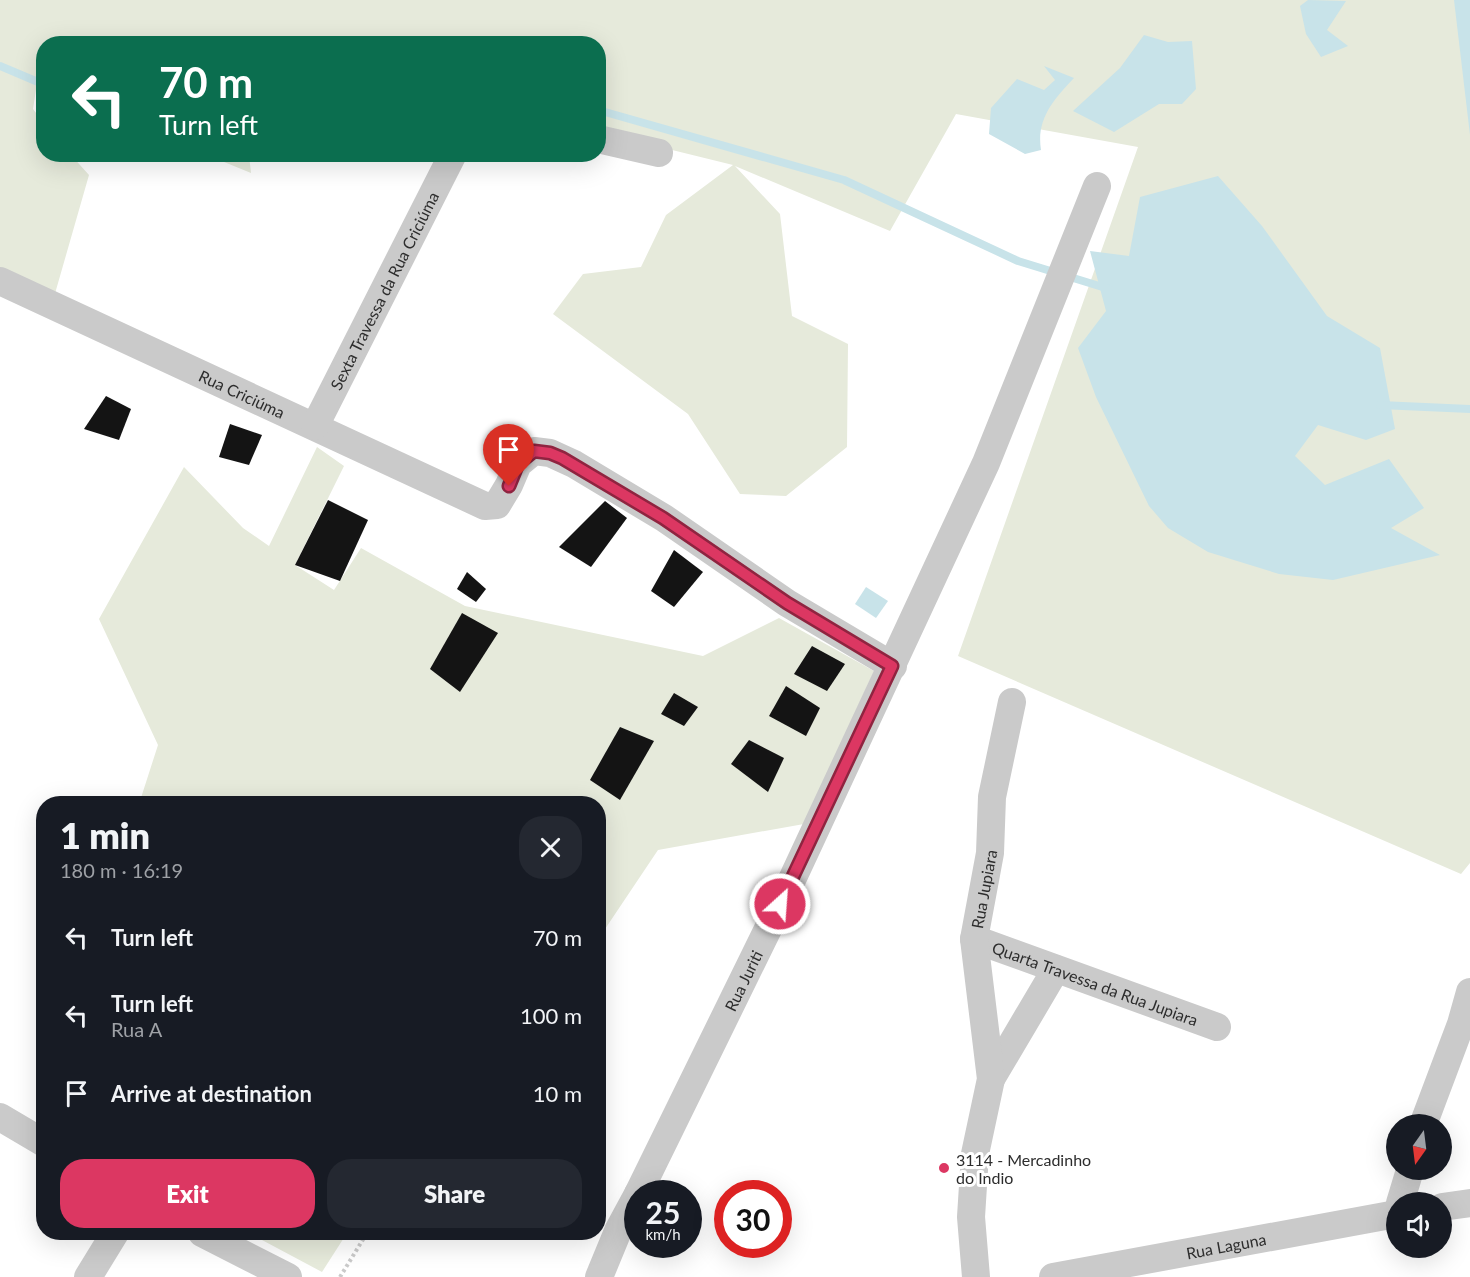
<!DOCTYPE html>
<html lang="en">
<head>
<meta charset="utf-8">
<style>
	body { margin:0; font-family:Lato,sans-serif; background:#242831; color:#f1f3f6; height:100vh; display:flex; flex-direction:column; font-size:22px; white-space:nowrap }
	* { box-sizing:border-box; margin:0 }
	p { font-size:20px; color:#9ea1a6 }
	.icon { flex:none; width:33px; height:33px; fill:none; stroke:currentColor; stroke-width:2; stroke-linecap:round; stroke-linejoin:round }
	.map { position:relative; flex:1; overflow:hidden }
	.side { position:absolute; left:36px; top:796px; width:570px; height:444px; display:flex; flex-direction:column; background:#171b24; border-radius:24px; box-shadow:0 6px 24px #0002 }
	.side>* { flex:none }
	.banner { position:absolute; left:36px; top:36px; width:570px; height:126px; border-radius:24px; box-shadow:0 6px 24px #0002; background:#0b6e4f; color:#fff; overflow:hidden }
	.needle { width:39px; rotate:194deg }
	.fabs { position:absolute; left:1386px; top:1114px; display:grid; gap:12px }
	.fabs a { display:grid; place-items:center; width:66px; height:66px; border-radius:50%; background:#171b24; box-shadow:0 6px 24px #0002; font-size:30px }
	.speed { position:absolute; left:624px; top:1180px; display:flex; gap:12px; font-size:30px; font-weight:700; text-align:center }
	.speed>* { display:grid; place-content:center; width:78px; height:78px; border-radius:50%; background:#171b24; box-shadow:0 6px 24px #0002; line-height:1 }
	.speed small { font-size:15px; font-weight:400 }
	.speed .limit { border:9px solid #d22; background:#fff; color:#111 }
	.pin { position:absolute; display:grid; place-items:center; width:51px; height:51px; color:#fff; margin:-62px -26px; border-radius:50% 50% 50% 0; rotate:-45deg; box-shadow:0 0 6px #0007 }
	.pin .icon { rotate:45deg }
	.me { position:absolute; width:66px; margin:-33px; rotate:26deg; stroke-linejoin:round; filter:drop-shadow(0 0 4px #0008) }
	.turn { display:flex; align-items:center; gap:21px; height:126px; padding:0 24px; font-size:27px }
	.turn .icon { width:78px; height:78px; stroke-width:2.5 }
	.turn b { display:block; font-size:42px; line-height:51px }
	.round { display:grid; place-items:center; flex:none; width:63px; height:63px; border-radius:24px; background:#242831 }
	.head { display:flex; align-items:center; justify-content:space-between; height:102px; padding:0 24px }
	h1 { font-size:36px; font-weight:800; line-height:45px }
	.primary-button { display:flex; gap:12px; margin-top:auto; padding:12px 24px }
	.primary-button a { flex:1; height:69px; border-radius:24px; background:#dc3762; color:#fff; font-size:24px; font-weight:800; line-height:69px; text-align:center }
	.primary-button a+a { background:#242831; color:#f1f3f6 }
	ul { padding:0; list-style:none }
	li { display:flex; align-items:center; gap:18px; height:78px; padding:0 24px }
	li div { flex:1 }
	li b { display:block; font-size:22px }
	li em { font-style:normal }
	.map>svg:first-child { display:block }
</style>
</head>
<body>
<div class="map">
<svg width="1470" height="1277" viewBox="0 0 1470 1277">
	<rect width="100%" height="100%" fill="#fff"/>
	<g fill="#e6eadb">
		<polygon points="0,0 1455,0 1470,120 1470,863 1461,874 958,656 1138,147 956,114 890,231 735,166 780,214 792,316 848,344 847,447 786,496 740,494 688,414 553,314 583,274 641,267 666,215 733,165 599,132 598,44 44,44 43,85 37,83 33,109 43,122 44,154 71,155 89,175 52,304 0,279"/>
		<polygon points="207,155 249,155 251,173"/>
		<polygon points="317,447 344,466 295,565 334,590 361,548 465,606 703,656 779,618 874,671 804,824 658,850 599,938 598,804 139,804 158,745 99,619 184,467 243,528 269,546"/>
		<polygon points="249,1233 347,1233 322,1272"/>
	</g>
	<g fill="#c8e3e9">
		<polygon points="1308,0 1346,1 1327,30 1348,46 1321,57 1306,34 1300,6"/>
		<polygon points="1454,0 1470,0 1470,135"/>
		<polygon points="1144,35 1168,42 1192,41 1196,89 1182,104 1159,104 1114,132 1073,111 1120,68"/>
		<path d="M1044,66l30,12c-20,21 -38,41 -33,72l-16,4 -36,-20 2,-26 26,-29 27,11 11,-10z"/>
		<polygon points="1218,176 1262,226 1327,316 1380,348 1395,429 1366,440 1318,425 1295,456 1325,485 1389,459 1424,508 1391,528 1440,555 1333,580 1279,574 1208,552 1168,528 1149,506 1096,397 1078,348 1106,311 1090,251 1129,256 1140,197"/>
		<polygon points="866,587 888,601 876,618 855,604"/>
	</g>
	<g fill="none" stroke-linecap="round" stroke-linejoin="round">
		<g stroke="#c8e3e9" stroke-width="8">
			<polyline points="0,66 38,82 44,81"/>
			<polyline points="598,110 844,180 1018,261 1109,289"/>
			<polyline points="1380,405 1470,409"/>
		</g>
	</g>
	<g fill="#141414">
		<polygon points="106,396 131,409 119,440 84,429"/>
		<polygon points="230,424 262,435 249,465 219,457"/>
		<polygon points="328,500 368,520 340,581 295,565"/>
		<polygon points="605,501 627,518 591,567 559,547"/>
		<polygon points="674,550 703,572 674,607 651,591"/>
		<polygon points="467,572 486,589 476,602 457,589"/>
		<polygon points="462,613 498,633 460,692 430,669"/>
		<polygon points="812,646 845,664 827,691 794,674"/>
		<polygon points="786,686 820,708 806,736 769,716"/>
		<polygon points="674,693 698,707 684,726 661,714"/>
		<polygon points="620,727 654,741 620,800 590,780"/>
		<polygon points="749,740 784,758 768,792 731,764"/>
	</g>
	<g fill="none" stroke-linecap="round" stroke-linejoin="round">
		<polyline stroke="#cacaca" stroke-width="4" stroke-dasharray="3 3" stroke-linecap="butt" points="340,1277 367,1233"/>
		<g stroke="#cacaca" stroke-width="28">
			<polyline points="598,139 659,153"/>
			<path id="s1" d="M0,281l485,225 12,-1 12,-20 9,-21 16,-13 16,2 24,11 90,54 123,85 106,63"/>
			<path id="s2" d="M315,426l138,-272"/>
			<path id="s3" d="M974,939l243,88"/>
			<polyline points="991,1079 1056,969"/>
			<polyline points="0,1117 44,1143"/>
			<polyline points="1423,1125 1461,1024 1470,992"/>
			<path id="s4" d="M638,1194l152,-310 196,-421 111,-277"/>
			<polyline points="1400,1203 1410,1170"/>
			<polyline points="1442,1207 1470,1203"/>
			<polyline points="202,1233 288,1277"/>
			<polyline points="88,1277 115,1233"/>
			<polyline points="599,1277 618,1231 638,1194"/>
			<path id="s5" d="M976,1277l-5,-60 4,-63 16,-75 -17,-140 16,-86 2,-56 20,-95"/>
			<path id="s6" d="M1053,1277l343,-63"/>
		</g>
	</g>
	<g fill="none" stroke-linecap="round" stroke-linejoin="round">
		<g stroke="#8f2440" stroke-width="15">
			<polyline id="route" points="509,486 518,464 534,451 550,453 562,458 663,518 787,603 892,666 780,904"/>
		</g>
		<use href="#route" stroke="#dc3762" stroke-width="10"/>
	</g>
	<circle fill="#dc3762" stroke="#fff" stroke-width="2" cx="944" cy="1168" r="6"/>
	<g text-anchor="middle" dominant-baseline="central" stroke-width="6" stroke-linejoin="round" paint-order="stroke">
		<g font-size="16" fill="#2d2d2d" stroke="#fff">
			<text stroke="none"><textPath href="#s2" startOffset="152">Sexta Travessa da Rua Criciúma</textPath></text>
			<text stroke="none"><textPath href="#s1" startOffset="267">Rua Criciúma</textPath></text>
			<text stroke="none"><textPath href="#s5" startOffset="392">Rua Jupiara</textPath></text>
			<text stroke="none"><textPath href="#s4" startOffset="238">Rua Juriti</textPath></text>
			<text stroke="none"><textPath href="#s3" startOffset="129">Quarta Travessa da Rua Jupiara</textPath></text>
			<text stroke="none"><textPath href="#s6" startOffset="176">Rua Laguna</textPath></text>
		</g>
		<g font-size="16" fill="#2d2d2d" stroke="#fff" text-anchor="start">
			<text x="956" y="1159">3114 - Mercadinho<tspan x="956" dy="18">do Indio</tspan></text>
		</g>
	</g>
</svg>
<div class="fabs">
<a><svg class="needle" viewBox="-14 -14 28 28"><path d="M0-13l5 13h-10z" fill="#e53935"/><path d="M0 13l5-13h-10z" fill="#9ea1a6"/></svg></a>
<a><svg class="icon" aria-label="sound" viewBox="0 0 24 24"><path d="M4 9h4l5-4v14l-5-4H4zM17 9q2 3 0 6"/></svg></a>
</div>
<div class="speed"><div>25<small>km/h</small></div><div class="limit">30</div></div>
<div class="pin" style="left:509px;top:486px;background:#d93025"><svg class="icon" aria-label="arrive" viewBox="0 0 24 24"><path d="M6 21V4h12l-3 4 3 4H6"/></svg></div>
<svg class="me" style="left:780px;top:904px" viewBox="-20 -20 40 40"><circle r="17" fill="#dc3762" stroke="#fff" stroke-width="3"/><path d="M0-11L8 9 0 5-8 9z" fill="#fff"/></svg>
<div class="banner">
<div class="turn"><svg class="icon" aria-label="left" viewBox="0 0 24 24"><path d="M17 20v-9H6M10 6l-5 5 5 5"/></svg><div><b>70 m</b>Turn left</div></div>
</div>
<section class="side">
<div class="head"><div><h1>1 min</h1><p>180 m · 16:19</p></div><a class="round"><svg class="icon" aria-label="close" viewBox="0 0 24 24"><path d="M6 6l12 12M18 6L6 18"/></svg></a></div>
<ul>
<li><svg class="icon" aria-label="left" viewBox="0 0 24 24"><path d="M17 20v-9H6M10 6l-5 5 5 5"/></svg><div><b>Turn left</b></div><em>70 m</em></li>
<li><svg class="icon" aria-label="left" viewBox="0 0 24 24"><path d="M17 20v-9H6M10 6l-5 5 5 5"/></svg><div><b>Turn left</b><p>Rua A</p></div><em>100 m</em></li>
<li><svg class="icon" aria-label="arrive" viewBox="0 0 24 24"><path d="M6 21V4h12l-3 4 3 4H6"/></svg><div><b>Arrive at destination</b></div><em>10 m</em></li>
</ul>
<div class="primary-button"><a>Exit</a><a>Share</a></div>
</section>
</div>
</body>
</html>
